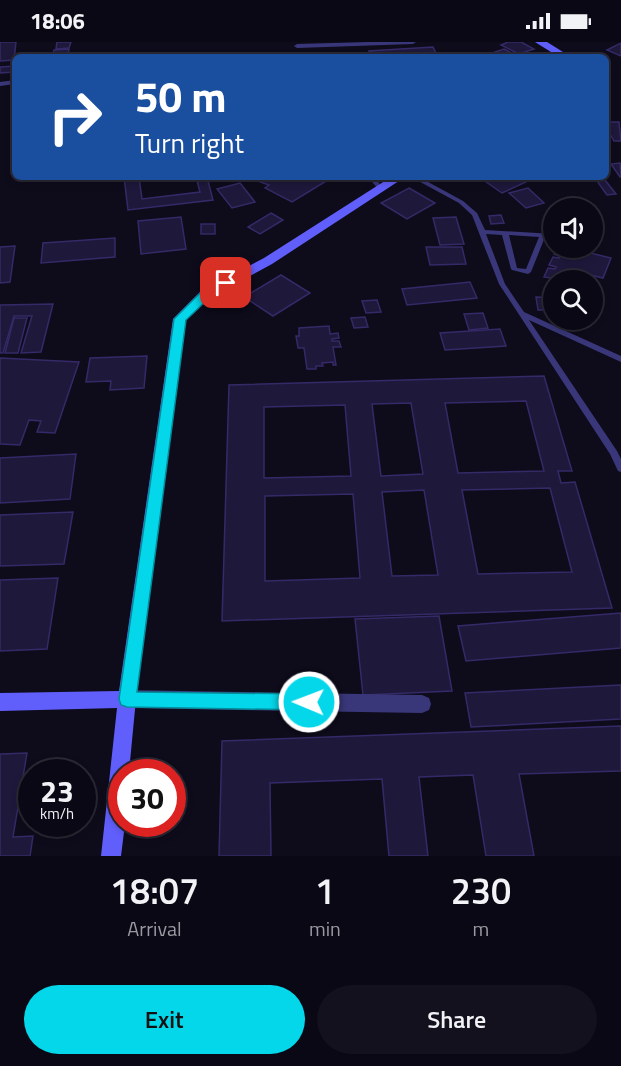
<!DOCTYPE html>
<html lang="en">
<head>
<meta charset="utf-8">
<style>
	body { margin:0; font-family:"Titillium Web",sans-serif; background:#13111d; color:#f1f3f6; height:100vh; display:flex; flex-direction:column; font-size:22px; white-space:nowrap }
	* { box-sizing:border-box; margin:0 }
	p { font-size:20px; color:#999aa0 }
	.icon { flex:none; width:33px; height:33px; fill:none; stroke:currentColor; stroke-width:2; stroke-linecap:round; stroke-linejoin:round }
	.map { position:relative; height:814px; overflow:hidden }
	.panel { display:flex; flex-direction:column; background:#0a0814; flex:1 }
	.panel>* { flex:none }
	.hud { position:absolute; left:12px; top:12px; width:597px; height:126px; border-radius:9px; box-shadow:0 3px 9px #0003,0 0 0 2px #2a2934; background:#1a4fa0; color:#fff; overflow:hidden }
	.buttons { position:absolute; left:543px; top:156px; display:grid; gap:12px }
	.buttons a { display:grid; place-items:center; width:60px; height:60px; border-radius:50%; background:#0a0814; box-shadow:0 3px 9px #0003,0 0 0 2px #2a2934; font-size:30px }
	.speed { position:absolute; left:18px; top:717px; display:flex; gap:12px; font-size:30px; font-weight:700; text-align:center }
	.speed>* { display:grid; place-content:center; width:78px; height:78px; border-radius:50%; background:#0a0814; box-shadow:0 3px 9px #0003,0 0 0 2px #2a2934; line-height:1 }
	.speed small { font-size:15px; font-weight:400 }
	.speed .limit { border:9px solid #d22; background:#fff; color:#111 }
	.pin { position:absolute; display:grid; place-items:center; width:51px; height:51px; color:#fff; margin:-26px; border-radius:12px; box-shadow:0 3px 9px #0006 }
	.me { position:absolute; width:66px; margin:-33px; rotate:271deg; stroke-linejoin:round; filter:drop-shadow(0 0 4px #0008) }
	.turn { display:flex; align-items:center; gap:21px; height:126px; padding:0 24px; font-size:27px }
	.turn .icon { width:78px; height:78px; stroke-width:2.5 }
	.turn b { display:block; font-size:42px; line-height:51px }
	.eta { display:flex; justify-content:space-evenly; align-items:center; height:102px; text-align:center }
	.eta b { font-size:36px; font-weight:600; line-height:42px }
	.cta { display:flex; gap:12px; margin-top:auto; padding:12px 24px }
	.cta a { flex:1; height:69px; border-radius:36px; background:#05d7eb; color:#111; font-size:24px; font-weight:600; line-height:69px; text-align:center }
	.cta a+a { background:#13111d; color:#f1f3f6 }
	.status { display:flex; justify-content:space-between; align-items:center; height:42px; padding:0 30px; background:#0a0814; direction:ltr }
	.status svg { height:16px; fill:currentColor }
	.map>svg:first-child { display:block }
</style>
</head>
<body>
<div class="status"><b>18:06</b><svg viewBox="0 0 49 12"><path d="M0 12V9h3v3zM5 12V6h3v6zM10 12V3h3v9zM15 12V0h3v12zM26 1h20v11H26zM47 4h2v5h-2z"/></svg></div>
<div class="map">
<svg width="621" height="814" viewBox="0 0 621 814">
	<rect width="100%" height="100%" fill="#0e0b1b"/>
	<g fill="#1e183b" stroke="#352a67" stroke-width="1.5" fill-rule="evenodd">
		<polygon points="0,0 16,0 14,18 0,19"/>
		<polygon points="57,0 71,0 69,6 56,7"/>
		<polygon points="508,0 521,0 534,7 519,12 501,3"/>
		<polygon points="621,1 621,14 607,8"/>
		<polygon points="433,5 438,15 372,15 369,9"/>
		<polygon points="69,7 68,13 53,14 54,8"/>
		<polygon points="504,7 519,15 480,15"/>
		<polygon points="15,24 15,30 0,31 0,25"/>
		<polygon points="606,80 619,80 621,99 614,99 606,85"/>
		<polygon points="620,121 621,135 620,135 611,122"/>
		<polygon points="124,135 139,135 142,157 200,150 196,135 207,135 213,158 128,168"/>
		<polygon points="246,135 333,135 292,160 265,146 269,143"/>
		<polygon points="479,135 518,135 526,140 502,151"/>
		<polygon points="605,138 616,152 607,153 597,139"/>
		<polygon points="240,141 255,160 232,166 217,147"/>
		<polygon points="409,146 435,161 407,177 381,161"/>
		<polygon points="528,146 544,161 526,166 509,151"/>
		<polygon points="271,171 283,178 260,192 248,185"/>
		<polygon points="501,173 504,181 491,182 489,174"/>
		<polygon points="181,175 186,207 141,212 138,179"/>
		<polygon points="456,175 464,202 440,203 433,176"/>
		<rect x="201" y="182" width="14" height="10"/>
		<polygon points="115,196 115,215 41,221 43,201"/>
		<polygon points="15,204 10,240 0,241 0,205"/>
		<polygon points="426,205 462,205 466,222 430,223"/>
		<polygon points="557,206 570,206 611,216 603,236 579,230 578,232 573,231 571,235 585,238 554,238 554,245 548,244 551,236 544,235 548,226 555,227 556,225 549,223 553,215 559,216 559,214 554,212"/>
		<polygon points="281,233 310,251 273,274 244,255"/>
		<polygon points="470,240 477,256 407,263 402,247"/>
		<polygon points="536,255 554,256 554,268 538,268"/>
		<polygon points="377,258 381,270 366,271 362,259"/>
		<polygon points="53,262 41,310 21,311 32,274 14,274 3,311 0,311 0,263"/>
		<polygon points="483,271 488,286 469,288 464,272"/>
		<polygon points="365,275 368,285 354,286 351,276"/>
		<polygon points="14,276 27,276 18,311 5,311"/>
		<polygon points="329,284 330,292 338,291 339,296 332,297 332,299 339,299 341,305 333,305 336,323 333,323 333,320 322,321 323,324 316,324 316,327 307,327 304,306 298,306 296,294 299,294 299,286"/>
		<polygon points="500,287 506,304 445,308 440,291"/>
		<polygon points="147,314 144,346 110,348 111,339 86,340 90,316"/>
		<polygon points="0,316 79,320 55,391 37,390 41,379 29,378 20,403 0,402"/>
		<path d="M544,334l28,95h-14l3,12 14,-1 37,126 -390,13 7,-236zM526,359l18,70 -86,2 -13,-70zM411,361l12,71 -42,2 -9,-72zM345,363l6,71 -87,2v-71zM550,446l22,84 -94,2 -16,-84zM424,448l14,85 -46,1 -10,-84zM353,452l7,84 -95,3v-85z"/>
		<polygon points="76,412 70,457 0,461 0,416"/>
		<polygon points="73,470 64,522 0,524 0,473"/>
		<polygon points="58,536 47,607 0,609 0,538"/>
		<polygon points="621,571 621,606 466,619 458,584"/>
		<polygon points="439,574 452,649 363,653 355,577"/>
		<polygon points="621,643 621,677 471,685 465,651"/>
		<polygon points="621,684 621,729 519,732 534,814 486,814 473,733 419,735 428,814 389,814 382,737 270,741 271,814 219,814 222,699"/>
		<polygon points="27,711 13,795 33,794 30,814 0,814 0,712"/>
	</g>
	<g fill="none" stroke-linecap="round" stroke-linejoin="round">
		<g fill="#393779" fill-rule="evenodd">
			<polygon points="369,0 416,0 413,2 297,6 294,4 297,2"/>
			<polygon points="15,38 15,42 0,44 0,40"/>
			<polygon points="368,135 374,135 384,147 383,148 379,148"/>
			<path d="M411,135h8l44,24 14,12 8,17 69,4v4l-9,-1 -14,35 -3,2 -16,-4 -1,-1 -9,-34 -16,-1 19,50 19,28 97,44v6l-92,-42 88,131 4,8v13l-3,-1 -8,-17 -111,-170 -27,-69 -13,-12zM509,193l30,2 -13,32 -9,-1z"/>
		</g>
		<polygon fill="#393779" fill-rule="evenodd" points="127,648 422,653 429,656 431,662 429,668 422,671 127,666 120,663 118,657 120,651"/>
		<g fill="#615ffc" fill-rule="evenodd">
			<polygon points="535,0 547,0 571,15 559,15"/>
			<polygon points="391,135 405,135 272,222 211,255 186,278 136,657 129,730 122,730 122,782 125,782 121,814 101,814 117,666 0,669 0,651 119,649 173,277 201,249 264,216"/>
		</g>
	</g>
	<polygon fill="#05d7eb" stroke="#038c99" stroke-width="1.5" points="226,237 232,241 230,244 210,255 186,278 137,650 309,652 315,654 317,660 315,666 309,668 127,665 121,663 119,657 174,277 202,249"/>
</svg>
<div class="buttons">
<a><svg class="icon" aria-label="sound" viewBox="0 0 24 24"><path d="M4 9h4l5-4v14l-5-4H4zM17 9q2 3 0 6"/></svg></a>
<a><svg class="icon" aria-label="search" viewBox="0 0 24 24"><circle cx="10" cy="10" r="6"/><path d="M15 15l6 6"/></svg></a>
</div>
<div class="speed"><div>23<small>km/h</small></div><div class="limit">30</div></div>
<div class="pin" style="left:226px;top:241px;background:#d93025"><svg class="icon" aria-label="arrive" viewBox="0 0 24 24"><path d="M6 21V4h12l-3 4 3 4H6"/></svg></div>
<svg class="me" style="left:309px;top:660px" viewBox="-20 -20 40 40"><circle r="17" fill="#05d7eb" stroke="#fff" stroke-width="3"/><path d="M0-11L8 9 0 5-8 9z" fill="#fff"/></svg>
<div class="hud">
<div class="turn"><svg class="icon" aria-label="right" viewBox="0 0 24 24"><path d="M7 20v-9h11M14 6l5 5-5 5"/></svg><div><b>50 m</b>Turn right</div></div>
</div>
</div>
<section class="panel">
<div class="eta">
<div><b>18:07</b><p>Arrival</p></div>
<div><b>1</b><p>min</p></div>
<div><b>230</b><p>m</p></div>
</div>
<div class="cta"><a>Exit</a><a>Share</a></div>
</section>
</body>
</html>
